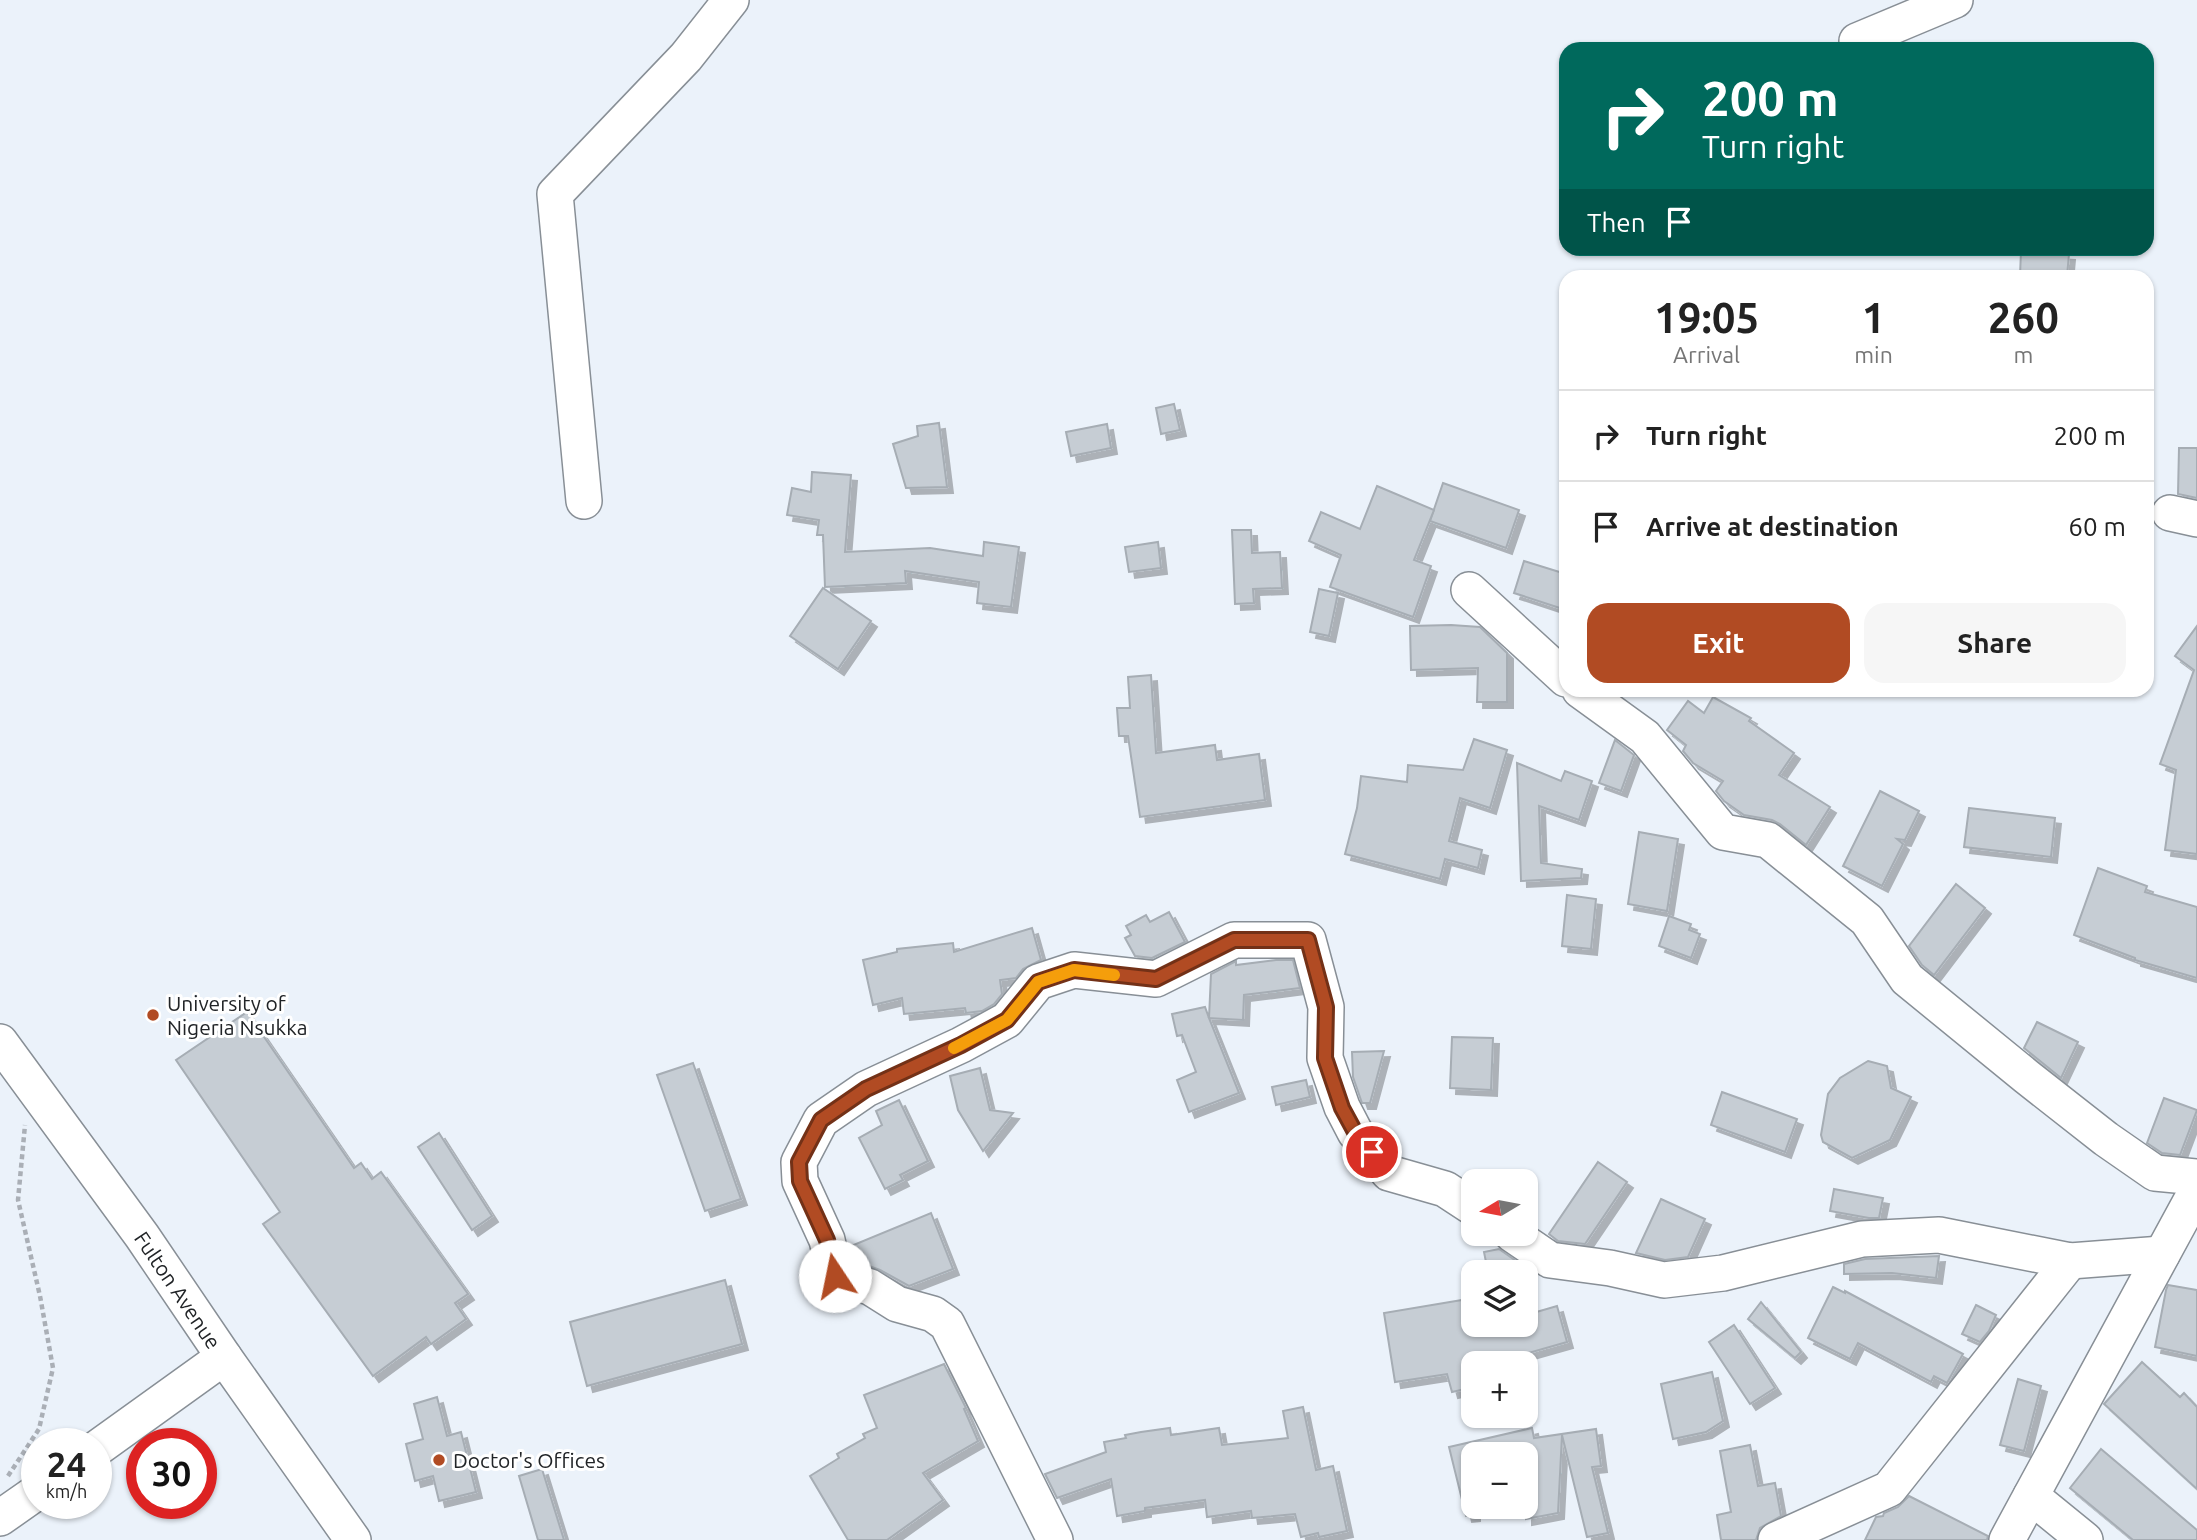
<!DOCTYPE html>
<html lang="en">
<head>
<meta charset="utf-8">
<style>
	body { margin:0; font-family:Ubuntu,sans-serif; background:#f6f6f6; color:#222; height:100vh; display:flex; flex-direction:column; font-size:26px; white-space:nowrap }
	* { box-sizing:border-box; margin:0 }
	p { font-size:23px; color:#767676 }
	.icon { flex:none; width:38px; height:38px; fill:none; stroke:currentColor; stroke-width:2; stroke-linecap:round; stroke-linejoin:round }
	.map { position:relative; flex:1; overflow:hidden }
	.sheet { position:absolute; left:1559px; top:270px; width:595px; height:427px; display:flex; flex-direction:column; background:#fff; border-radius:21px; box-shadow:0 2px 5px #0004 }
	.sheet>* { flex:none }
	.top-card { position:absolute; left:1559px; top:42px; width:595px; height:214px; border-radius:21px; box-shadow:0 2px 5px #0004; background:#00695c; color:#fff; overflow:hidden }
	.needle { width:46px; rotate:260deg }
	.buttons { position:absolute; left:1461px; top:1169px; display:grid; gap:14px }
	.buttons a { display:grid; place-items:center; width:77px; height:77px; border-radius:14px; background:#fff; box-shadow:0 2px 5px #0004; font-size:35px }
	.speed { position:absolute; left:21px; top:1428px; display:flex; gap:14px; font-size:35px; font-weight:700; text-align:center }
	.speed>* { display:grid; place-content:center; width:91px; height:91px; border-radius:50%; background:#fff; box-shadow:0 2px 5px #0004; line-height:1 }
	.speed small { font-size:18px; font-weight:400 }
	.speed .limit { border:10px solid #d22; background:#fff; color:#111 }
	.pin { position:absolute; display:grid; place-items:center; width:60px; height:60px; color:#fff; margin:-30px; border:4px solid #fff; border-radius:50%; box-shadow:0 2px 7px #0007 }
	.me { position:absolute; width:77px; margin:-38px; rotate:349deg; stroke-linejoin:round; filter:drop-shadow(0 0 5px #0008) }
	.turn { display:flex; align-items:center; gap:24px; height:147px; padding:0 28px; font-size:32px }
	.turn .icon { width:91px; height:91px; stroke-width:2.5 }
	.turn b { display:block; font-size:49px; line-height:60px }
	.then { display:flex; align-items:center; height:66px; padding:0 28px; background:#0003; gap:14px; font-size:26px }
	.eta { display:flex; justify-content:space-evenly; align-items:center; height:119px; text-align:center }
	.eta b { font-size:42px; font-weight:700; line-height:49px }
	.action { display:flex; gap:14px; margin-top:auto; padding:14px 28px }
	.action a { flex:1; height:80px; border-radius:21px; background:#b14b23; color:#fff; font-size:28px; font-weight:700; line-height:80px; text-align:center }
	.action a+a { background:#f6f6f6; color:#222 }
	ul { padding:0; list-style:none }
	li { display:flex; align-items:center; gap:21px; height:91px; padding:0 28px; border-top:2px solid #e0e0e0 }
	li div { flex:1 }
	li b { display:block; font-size:26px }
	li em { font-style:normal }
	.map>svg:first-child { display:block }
</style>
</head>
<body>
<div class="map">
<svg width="2197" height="1540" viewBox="0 0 2197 1540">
	<defs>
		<filter id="shadow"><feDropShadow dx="6" dy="6" stdDeviation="0" flood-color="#0004"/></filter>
	</defs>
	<rect width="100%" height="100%" fill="#ebf2fa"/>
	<g fill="#c6cdd4" stroke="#a6adb4" stroke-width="2" filter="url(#shadow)">
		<polygon points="2021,251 2069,254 2067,276 2020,276"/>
		<polygon points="1174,404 1180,430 1161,434 1156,408"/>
		<polygon points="939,423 947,487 906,488 893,444 918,436 917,426"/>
		<polygon points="1107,424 1111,448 1071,456 1066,432"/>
		<polygon points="2179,448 2197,448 2197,498 2178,494"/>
		<polygon points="812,472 851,475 845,552 930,548 983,556 984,542 1019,547 1011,607 977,603 979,582 905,571 906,583 825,587 823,535 817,535 819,520 787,515 792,488 811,492"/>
		<polygon points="1443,483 1519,510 1506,548 1430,521"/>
		<polygon points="1377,486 1434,510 1414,560 1431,566 1413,617 1330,587 1341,555 1309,541 1321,512 1360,529"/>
		<polygon points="1232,530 1251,530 1252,553 1280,552 1282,588 1253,589 1254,603 1235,604"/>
		<polygon points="1158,542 1161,568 1129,572 1125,547"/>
		<polygon points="1524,561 1566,574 1566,610 1514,593"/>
		<polygon points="823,588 871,621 838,669 790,636"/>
		<polygon points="1319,589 1338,593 1329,636 1310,632"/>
		<polygon points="1451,625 1480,627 1507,653 1507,702 1477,702 1478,668 1411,670 1410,626"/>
		<polygon points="2197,626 2197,854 2165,850 2176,770 2160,764 2194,670 2175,656"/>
		<polygon points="1151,675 1156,753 1215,745 1217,760 1259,754 1265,800 1140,817 1128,736 1119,736 1117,708 1130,708 1128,677"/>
		<polygon points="1713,697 1751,718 1749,721 1794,753 1779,775 1830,807 1806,845 1780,824 1772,820 1744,815 1724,801 1716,791 1723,781 1693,763 1683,751 1686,745 1667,730 1688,701 1704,713"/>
		<polygon points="1474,739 1507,750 1490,808 1460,798 1449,841 1482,850 1478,868 1445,859 1440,879 1345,854 1357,808 1361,776 1407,782 1408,765 1463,770"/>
		<polygon points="1615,740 1634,755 1621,791 1599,783"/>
		<polygon points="1517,763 1561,781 1565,771 1592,781 1579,820 1539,806 1541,863 1582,869 1581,878 1521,881"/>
		<polygon points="1880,791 1919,811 1905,840 1897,839 1903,844 1882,886 1843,866"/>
		<polygon points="1969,808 2055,818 2051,857 1964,847"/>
		<polygon points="1639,832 1678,839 1667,911 1628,904"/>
		<polygon points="2098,868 2147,886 2145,892 2197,907 2197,978 2135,960 2135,958 2074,935"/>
		<polygon points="1956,884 1985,908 1934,975 1922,965 1909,946"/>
		<polygon points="1567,895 1596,899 1591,949 1562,946"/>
		<polygon points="1169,912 1185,942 1152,958 1135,956 1125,938 1131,935 1126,926 1146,915 1150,922"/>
		<polygon points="1669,916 1691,924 1689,930 1700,934 1691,958 1659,946"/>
		<polygon points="1032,928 1041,960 1023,969 1016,978 1000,980 1002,994 994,1004 982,1011 966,1013 965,1008 904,1014 902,998 873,1005 863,960 897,952 897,949 953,943 954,952"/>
		<polygon points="1276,960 1293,960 1300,988 1244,995 1243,1020 1209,1018 1239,1093 1189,1112 1177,1080 1196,1072 1182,1035 1177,1036 1172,1014 1205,1007 1209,1018 1211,974 1236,961 1236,965"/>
		<polygon points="247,1012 354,1168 361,1163 372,1179 381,1172 468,1294 455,1303 466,1319 431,1344 426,1337 373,1376 263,1224 280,1212 176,1060"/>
		<polygon points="2037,1022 2078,1042 2061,1078 2024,1048"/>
		<polygon points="1452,1037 1493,1038 1491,1090 1450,1088"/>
		<polygon points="1384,1051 1370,1103 1362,1103 1353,1077 1352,1052"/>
		<polygon points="1868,1061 1887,1066 1891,1088 1911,1097 1890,1140 1852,1158 1823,1142 1821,1135 1828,1094 1840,1078"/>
		<polygon points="693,1063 741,1199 705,1211 657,1075"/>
		<polygon points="980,1068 990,1110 1013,1113 983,1151 958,1110 950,1076"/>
		<polygon points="1306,1080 1310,1097 1276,1105 1272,1087"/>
		<polygon points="1722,1092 1797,1119 1785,1152 1711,1125"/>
		<polygon points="2164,1098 2197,1110 2180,1155 2162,1153 2147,1143"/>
		<polygon points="899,1100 928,1161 900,1175 903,1180 885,1189 859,1138 882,1125 876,1111"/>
		<polygon points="439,1133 492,1216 472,1230 418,1147"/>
		<polygon points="1598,1162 1627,1182 1585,1244 1558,1241 1549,1234"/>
		<polygon points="1834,1189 1883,1198 1879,1218 1869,1218 1830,1211"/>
		<polygon points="1661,1199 1705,1219 1688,1257 1665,1260 1636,1253"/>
		<polygon points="931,1213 953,1269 909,1286 880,1270 858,1262 851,1246"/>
		<polygon points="1499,1249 1526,1268 1527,1272 1488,1272 1484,1252"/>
		<polygon points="1939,1256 1936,1278 1892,1273 1844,1274 1844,1264 1865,1259"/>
		<polygon points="725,1280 742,1344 587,1386 570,1322"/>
		<polygon points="2168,1285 2197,1290 2197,1356 2155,1347 2166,1290"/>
		<polygon points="1833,1287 1845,1293 1845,1291 1963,1354 1947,1383 1934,1376 1931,1382 1858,1343 1850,1359 1808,1338"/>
		<polygon points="1474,1298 1474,1325 1526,1325 1526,1315 1557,1306 1567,1342 1504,1360 1505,1363 1474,1363 1474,1387 1452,1392 1447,1374 1395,1382 1384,1313"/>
		<polygon points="1761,1302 1801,1352 1795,1358 1748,1319"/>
		<polygon points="1976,1305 1996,1315 1989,1331 1980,1342 1962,1334"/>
		<polygon points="1734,1325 1775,1388 1750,1404 1709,1342"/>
		<polygon points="2142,1362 2180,1397 2184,1393 2197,1407 2197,1489 2104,1404"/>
		<polygon points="944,1364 966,1408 964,1409 978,1441 923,1473 943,1500 887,1540 848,1540 810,1476 839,1458 837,1454 865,1438 863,1434 877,1428 864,1395"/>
		<polygon points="1712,1372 1723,1421 1706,1432 1673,1439 1661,1384"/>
		<polygon points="2018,1379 2041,1386 2024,1451 2000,1445"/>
		<polygon points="437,1397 447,1436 461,1432 476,1492 439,1501 433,1476 415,1481 406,1444 423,1439 414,1404"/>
		<polygon points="1303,1407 1316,1470 1333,1466 1347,1531 1319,1537 1318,1533 1301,1537 1295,1514 1252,1518 1251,1511 1207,1517 1205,1500 1145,1508 1145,1511 1117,1516 1111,1479 1057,1498 1045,1474 1106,1452 1104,1442 1126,1438 1125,1435 1141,1432 1170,1428 1171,1435 1219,1428 1222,1445 1288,1438 1283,1411"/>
		<polygon points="1532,1428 1534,1438 1596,1429 1601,1466 1592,1467 1608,1533 1587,1537 1562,1435 1558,1513 1526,1519 1526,1454 1474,1454 1474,1515 1466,1516 1449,1447"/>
		<polygon points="1750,1445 1758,1486 1775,1483 1781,1516 1760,1528 1756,1540 1721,1540 1717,1515 1731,1512 1720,1451"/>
		<polygon points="2101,1449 2197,1530 2197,1540 2133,1540 2070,1488"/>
		<polygon points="542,1469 564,1540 538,1540 519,1476"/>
		<polygon points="1909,1496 1988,1536 1987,1540 1865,1540 1876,1517 1883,1516 1884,1513 1898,1507"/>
	</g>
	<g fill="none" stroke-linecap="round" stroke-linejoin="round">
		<g stroke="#888f96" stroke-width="38">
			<g id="minor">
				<polyline points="1857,41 1955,0"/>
				<polyline points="584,501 555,194 686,57 731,0"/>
				<polyline points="2170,513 2197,519"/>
				<polyline points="1469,590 1566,679"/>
				<polyline points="1580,690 1645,737 1723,832 1768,840 1867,920 1907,979 2027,1077 2106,1139 2155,1173 2197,1177"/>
				<polyline points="0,1042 142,1236 224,1357 353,1540"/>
				<polyline points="1512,1234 1550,1260 1610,1268 1664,1280 1723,1273 1862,1239 1939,1235 2070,1261 2162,1254"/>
				<polyline points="96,1449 224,1357"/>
				<polyline points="2031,1496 2085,1540"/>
				<polyline points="0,1518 37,1492"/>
				<polyline points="1055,1540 947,1324 933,1314 897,1304 870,1287 835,1276 827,1240 800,1181 799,1162 821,1120 866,1089 961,1045 1007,1020 1038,982 1074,970 1156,979 1234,940 1308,940 1326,1007 1325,1058 1342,1107 1355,1132 1389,1173 1445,1189 1474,1208"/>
				<polyline points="1776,1540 1889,1489 2070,1261"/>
				<polyline points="2007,1540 2197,1190"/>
			</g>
		</g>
		<polyline stroke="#aaafb6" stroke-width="4.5" stroke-dasharray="5 3.5" stroke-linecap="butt" points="8,1476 39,1429 53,1368 40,1296 18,1200 25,1125"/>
		<use href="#minor" stroke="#fff" stroke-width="35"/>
	</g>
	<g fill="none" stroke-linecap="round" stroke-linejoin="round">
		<g stroke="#733117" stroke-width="18">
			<polyline id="route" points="835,1276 827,1240 800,1181 799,1162 821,1120 866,1089 961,1045 1007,1020 1038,982 1074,970 1156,979 1234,940 1308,940 1326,1007 1325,1058 1342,1108 1355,1132 1372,1152"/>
		</g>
		<use href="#route" stroke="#b14b23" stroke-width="12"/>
		<polyline stroke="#f59e0b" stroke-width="12" points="954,1048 1007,1020 1038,982 1074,970 1114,975"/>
	</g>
	<g fill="#b14b23" stroke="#fff" stroke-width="2.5">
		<circle cx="153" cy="1015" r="7"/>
		<circle cx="439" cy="1460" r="7"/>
	</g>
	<g text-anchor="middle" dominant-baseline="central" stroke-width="6" stroke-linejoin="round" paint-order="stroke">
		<g font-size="21" fill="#212427" stroke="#fff" text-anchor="start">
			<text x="167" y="1003">University of<tspan x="167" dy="24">Nigeria Nsukka</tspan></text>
			<text x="453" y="1460">Doctor's Offices</text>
		</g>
		<g font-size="21" fill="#212427" stroke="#fff">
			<text transform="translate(178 1290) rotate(56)">Fulton Avenue</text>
		</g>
	</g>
</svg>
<div class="buttons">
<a><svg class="needle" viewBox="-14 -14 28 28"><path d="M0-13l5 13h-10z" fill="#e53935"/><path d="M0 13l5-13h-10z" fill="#767676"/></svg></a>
<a><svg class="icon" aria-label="layers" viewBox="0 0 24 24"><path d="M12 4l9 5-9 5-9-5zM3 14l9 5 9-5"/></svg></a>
<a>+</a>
<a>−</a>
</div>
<div class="speed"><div>24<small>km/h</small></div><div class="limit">30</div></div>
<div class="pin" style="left:1372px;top:1152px;background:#d93025"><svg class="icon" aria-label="arrive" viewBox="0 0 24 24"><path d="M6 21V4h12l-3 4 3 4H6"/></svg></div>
<svg class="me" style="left:835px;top:1276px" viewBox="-20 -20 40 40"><circle r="19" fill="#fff"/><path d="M0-13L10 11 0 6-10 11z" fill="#b14b23"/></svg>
<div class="top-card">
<div class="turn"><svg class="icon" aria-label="right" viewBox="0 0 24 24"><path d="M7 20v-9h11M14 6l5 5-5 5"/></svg><div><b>200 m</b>Turn right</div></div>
<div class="then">Then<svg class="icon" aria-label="arrive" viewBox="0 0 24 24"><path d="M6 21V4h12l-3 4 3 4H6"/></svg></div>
</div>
<section class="sheet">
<div class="eta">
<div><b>19:05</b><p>Arrival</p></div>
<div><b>1</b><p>min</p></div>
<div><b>260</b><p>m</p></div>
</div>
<ul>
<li><svg class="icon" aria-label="right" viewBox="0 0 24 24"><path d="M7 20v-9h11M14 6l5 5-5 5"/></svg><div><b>Turn right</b></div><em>200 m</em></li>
<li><svg class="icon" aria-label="arrive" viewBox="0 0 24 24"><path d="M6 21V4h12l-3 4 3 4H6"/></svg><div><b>Arrive at destination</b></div><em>60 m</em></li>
</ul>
<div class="action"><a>Exit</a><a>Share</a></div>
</section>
</div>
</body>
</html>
